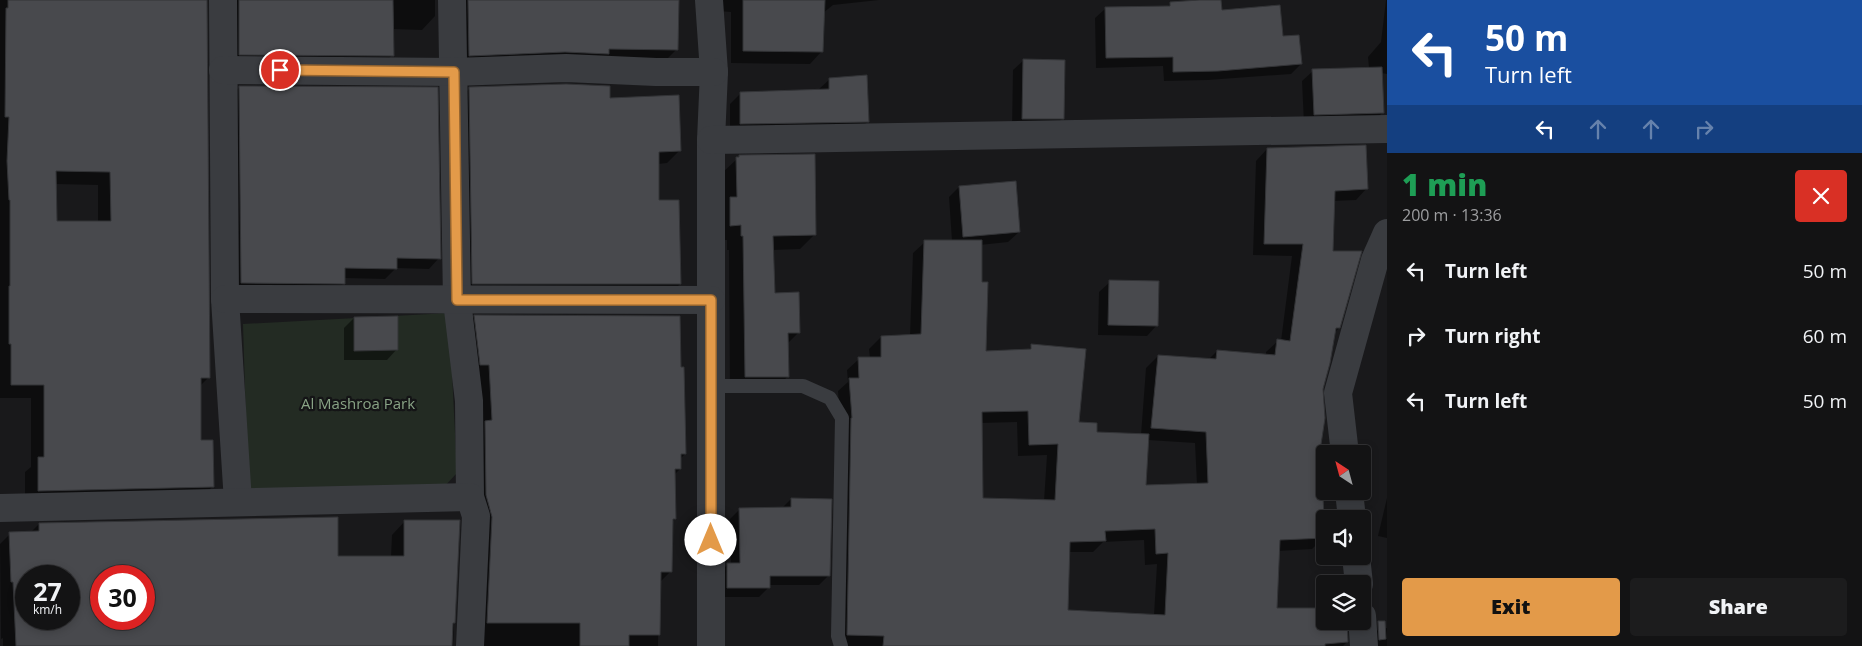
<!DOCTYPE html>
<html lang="en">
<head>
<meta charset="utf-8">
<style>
	body { margin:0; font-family:"Open Sans",sans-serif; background:#1c1c1d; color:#f1f3f6; height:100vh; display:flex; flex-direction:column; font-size:19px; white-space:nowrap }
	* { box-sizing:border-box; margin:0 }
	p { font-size:16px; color:#9d9ea0 }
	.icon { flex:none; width:28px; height:28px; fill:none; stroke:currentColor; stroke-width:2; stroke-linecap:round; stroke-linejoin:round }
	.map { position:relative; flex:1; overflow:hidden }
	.side { display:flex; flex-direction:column; background:#131314; width:475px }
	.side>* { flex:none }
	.banner { background:#1a4fa0; color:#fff; overflow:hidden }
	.needle { width:32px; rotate:324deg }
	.tools { position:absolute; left:1316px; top:445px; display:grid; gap:10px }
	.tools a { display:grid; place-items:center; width:55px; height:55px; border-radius:5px; background:#131314; box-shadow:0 2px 8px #0003,0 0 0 1px #323234; font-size:25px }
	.speed { position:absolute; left:15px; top:565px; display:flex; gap:10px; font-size:25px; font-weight:700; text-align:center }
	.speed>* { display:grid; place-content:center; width:65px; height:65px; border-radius:50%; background:#131314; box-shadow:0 2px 8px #0003,0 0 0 1px #323234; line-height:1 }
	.speed small { font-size:12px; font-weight:400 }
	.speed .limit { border:8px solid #d22; background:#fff; color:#111 }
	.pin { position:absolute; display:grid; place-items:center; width:42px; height:42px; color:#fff; margin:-21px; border:2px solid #fff; border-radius:50%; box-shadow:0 1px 5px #0007 }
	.me { position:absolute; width:55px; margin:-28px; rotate:0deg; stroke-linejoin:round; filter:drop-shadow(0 0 4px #0008) }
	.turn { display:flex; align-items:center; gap:18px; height:105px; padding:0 15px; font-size:22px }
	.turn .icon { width:65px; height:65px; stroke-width:2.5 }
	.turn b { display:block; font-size:35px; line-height:42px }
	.lanes { display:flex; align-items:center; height:48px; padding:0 15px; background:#0003; justify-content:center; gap:25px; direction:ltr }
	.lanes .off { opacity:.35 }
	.round { display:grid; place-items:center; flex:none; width:52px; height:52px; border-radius:5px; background:#1c1c1d }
	.summary { display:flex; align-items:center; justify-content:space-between; height:85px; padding:0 15px }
	h1 { font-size:30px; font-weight:800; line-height:38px; color:#1e9e55 }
	.button { display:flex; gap:10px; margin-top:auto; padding:10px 15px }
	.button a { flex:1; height:58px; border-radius:5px; background:#e39a49; color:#111; font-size:20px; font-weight:800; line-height:58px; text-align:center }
	.button a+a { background:#1c1c1d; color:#f1f3f6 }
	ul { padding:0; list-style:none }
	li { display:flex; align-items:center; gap:15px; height:65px; padding:0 15px }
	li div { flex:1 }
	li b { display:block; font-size:19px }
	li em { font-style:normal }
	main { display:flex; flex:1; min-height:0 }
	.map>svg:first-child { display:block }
</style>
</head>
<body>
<main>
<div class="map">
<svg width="1387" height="646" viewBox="0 0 1387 646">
	<rect width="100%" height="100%" fill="#19191b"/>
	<polygon fill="#232b23" points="449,313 457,473 443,488 248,490 243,324"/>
	<g fill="#0007" fill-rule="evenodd">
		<path d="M0,0h206l2,378 -8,8 -1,55 13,46 -13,13 -174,4v-32l6,-5v-69h-31zM55,184l43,1v37l-43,1z"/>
		<polygon points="218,0 435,0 435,16 422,30 392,29 392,55 379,69 226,67"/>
		<polygon points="447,0 678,0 677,49 663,63 456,69"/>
		<polygon points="718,0 879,0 833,5 823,13 822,51 810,64 731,63 731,12 718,11"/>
		<polygon points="1220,0 1221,12 1282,37 1301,64 1291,74 1208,80 1164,81 1163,66 1096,68 1095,18 1105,9 1167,7 1170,4"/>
		<polygon points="1380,0 1387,0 1387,74 1381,73 1382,113 1372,123 1304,124 1302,81 1313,71 1369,68 1368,57 1381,42 1386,0"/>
		<polygon points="1024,60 1063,118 1052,129 1012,129 1013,70"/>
		<polygon points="830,79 868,121 858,132 730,134 730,104 741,93 819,89"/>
		<polygon points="240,87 439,258 429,269 396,268 385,279 344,278 344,283 333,294 231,293 229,97"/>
		<polygon points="470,88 680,150 667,163 658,164 658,201 680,284 667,297 460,296 457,101"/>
		<path d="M1267,149l100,39 -11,12 -23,1 -1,52 7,75 -5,5 -12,56 -3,63 5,85 -12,12 -34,2 -2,58 48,14 23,19 -4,4h-507l5,-217 -3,-38 10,-9 -1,-12 12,-11 11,-1 -1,-9 12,-12 29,-1 3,-83 12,-11 27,-1 -3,-44 10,-10 60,45 -11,10 -28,3 4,107 43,-1 5,-5 45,77 19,10 45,2 5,-67 12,-12 50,4 9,-9 49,4v-3l12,-11h3l11,-85 -39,-1 3,-94zM1017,422l1,34 29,-1 -3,46 -62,-1 -1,-77zM1148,440l47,3 2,42 -52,1zM1144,540l1,25 12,-1 -3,51 -88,-4 2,-59h25l10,-10z"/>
		<polygon points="737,159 815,234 800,249 772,250 774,294 798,333 787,344 787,377 773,392 730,392 729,250 727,250 727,240 716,240 722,173"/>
		<polygon points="1110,282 1157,325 1147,336 1098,335 1099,292"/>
		<polygon points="475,316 680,368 685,454 680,459 680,469 674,475 675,519 672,522 671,571 659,583 658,646 473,646 462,330"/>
		<polygon points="354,318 397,349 387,360 344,360 344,328"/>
		<polygon points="1387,498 1387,538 1378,536"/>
		<polygon points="791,499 829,575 819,585 768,585 768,588 759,597 718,597 718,574 728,564 731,564 730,519 740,509 782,508"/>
		<path d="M405,521h54l-6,125h-450v-8l-2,1 -1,-95 10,-10 20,-1 9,-9 298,34 54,-1 1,-22zM26,576h43v43h-43zM101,576h43v43h-43z"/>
		<polygon points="1387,628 1387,646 1366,646 1366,642 1379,629"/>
	</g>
	<g fill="#48494d" stroke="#333437" fill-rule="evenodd">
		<path d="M8,0h199l3,378h-9v62h12l1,47 -176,4v-34h6v-72h-33v-41h-2v-58h1v-86h-1l-2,-39 2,-44h-4l1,-109h2zM56,171l54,1 1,49h-54z"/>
		<polygon points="239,0 393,0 394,56 239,55"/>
		<polygon points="468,0 679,0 678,50 609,49 609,54 565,52 469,56"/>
		<polygon points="743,0 825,0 823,52 743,51"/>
		<polygon points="1199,0 1221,0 1222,10 1280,5 1283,36 1299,35 1302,64 1218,71 1173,72 1173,57 1106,58 1105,7 1170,6 1170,2"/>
		<polygon points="1023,59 1065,60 1064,119 1022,119"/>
		<polygon points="1382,67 1384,113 1314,115 1312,69"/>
		<polygon points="867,75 869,122 740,124 740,92 829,89 829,78"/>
		<polygon points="566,84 610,86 610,98 679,95 681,151 659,152 659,200 679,200 681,284 472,284 469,87"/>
		<polygon points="239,86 438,87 441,259 397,258 397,269 345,268 345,284 241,283"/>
		<path d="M1366,145l2,44 -33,2 -2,60h29l-22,77h-4l-6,35 -7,26 2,29 -5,33 6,1 -4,23 3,63 -45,2 -3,68h48v13h22l1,21 -23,2v2h-442l1,-10 -37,-1 4,-217h1l-3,-40h10l-1,-21h23v-21l40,-2 3,-94h58v42h6l-2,69 45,-2v-5l55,5 -7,73 18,1v9l52,2 -3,51 62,-2 -2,-51 -55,-4 7,-73 58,4 1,-9 58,5 2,-16 13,2 13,-97h-39l3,-96zM1028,411l1,34 29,-1 -3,56 -72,-2 -1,-86zM1155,529l1,25 12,-1 -3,62 -97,-5 2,-68 36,-1 -1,-10z"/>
		<polygon points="815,154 816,235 773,236 775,293 799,292 800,333 788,333 789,377 745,377 743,236 741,236 741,225 730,226 730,197 737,197 736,157 739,157 739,155"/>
		<polygon points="1016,181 1020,232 963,237 959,186"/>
		<polygon points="1109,280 1159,281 1158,326 1108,325"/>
		<polygon points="474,315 680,316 681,367 684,367 686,454 681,454 681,469 675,469 676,519 673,519 672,572 661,572 660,635 629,635 629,646 580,646 580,623 487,623 492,517 486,495 485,421 492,420 489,365 480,365"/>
		<polygon points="398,316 398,350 354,351 354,317"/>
		<polygon points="791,498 832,499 830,576 770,576 770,588 727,588 727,563 740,563 739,508 791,507"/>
		<path d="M338,517v39h66v-36h56l-5,103h-2l-1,23h-436l-3,-64h-2l-2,-50 30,-1v-8zM26,576h43v43h-43zM101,576h43v43h-43z"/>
		<polygon points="1378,621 1385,621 1386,639 1379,640"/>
	</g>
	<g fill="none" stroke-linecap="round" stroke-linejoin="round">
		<polyline stroke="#3a3c40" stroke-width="14" points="712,386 803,386 830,398 842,418 838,636 841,646"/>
		<g stroke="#3a3c40" stroke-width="28">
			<polyline points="223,0 225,299 238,502"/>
			<polyline points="452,0 457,301 469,401 470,497"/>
			<polyline points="709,0 714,72 711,140 711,646"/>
			<polyline points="223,70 454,72 566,68 656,72 714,72"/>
			<polyline points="711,140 1387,129"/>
			<polyline points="225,299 711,300"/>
			<polyline points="1345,454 1338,393 1375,260 1387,233"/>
			<polyline points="1349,491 1352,519"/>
			<polyline points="0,508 470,497 476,516 470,646"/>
			<polyline points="1356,556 1359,584"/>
			<polyline points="1362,616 1364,646"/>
		</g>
	</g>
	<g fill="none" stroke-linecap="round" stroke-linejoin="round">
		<g stroke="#94642f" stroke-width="12">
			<polyline id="route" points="280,70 454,72 457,300 711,300 711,540"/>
		</g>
		<use href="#route" stroke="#e39a49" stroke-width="9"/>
	</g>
	<g text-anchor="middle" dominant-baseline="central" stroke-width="4.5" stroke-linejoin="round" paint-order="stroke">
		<g font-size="15" fill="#88a385" stroke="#141416">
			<text x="358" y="403">Al Mashroa Park</text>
		</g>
	</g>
</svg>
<div class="tools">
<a><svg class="needle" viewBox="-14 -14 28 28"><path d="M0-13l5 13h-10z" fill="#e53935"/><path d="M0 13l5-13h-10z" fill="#9d9ea0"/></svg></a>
<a><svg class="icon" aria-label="sound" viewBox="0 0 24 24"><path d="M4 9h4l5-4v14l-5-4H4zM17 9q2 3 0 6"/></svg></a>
<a><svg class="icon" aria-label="layers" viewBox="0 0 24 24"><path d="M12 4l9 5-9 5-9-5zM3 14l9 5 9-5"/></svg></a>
</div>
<div class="speed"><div>27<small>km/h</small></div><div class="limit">30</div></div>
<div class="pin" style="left:280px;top:70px;background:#d93025"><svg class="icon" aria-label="arrive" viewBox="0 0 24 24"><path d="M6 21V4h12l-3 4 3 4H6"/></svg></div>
<svg class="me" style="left:711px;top:540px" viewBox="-20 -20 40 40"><circle r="19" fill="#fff"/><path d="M0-13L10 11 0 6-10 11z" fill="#e39a49"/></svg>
</div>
<section class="side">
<div class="banner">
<div class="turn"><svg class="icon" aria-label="left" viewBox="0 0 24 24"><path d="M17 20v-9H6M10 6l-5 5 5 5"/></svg><div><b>50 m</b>Turn left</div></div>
<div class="lanes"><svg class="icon" aria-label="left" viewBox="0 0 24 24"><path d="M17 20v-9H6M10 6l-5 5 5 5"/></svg><svg class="icon off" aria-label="ahead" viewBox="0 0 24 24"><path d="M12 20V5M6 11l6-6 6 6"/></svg><svg class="icon off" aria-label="ahead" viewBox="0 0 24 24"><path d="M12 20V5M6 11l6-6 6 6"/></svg><svg class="icon off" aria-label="right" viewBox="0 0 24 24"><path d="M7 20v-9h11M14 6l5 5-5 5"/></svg></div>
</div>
<div class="summary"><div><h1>1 min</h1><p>200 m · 13:36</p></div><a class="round" style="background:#d93025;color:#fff"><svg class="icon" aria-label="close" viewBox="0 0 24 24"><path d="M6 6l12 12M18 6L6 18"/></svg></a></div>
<ul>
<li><svg class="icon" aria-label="left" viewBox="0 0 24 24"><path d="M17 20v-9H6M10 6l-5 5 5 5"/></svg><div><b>Turn left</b></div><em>50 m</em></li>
<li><svg class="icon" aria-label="right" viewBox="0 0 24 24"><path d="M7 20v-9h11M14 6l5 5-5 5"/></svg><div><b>Turn right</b></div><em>60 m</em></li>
<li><svg class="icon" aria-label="left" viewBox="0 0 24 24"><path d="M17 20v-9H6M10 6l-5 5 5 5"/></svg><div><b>Turn left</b></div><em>50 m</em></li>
</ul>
<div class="button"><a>Exit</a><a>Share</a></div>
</section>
</main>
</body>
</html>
